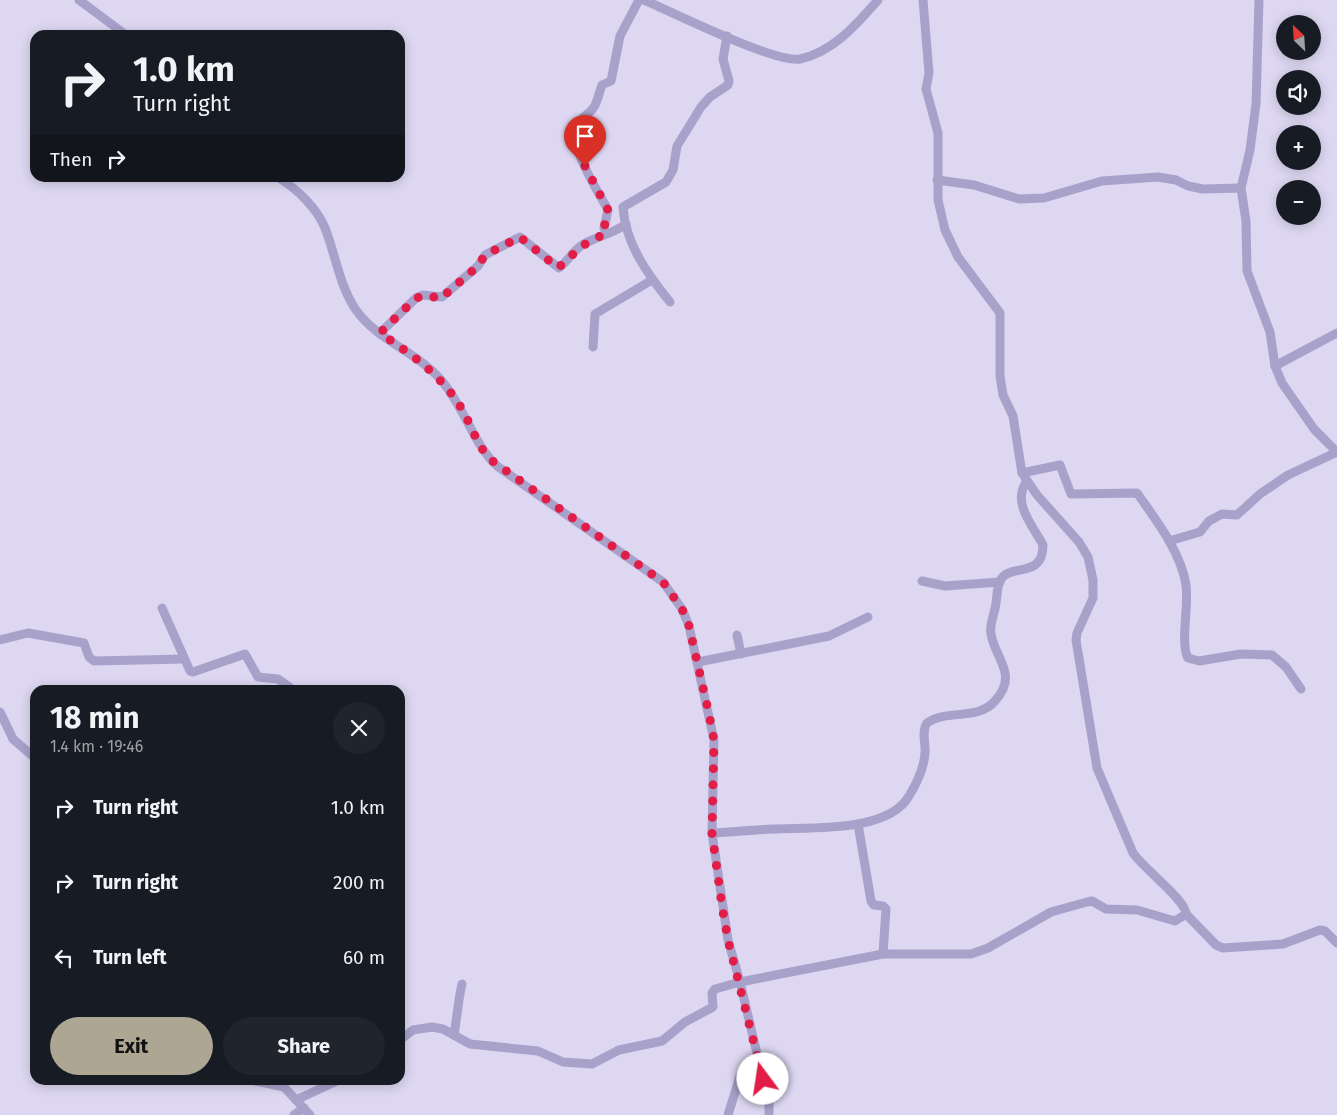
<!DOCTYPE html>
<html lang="en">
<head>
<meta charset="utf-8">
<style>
	body { margin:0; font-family:"Fira Sans",sans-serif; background:#20242c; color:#f1f3f6; height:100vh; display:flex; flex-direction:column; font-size:19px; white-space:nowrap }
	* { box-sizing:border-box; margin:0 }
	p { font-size:16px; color:#9ea1a6 }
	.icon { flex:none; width:28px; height:28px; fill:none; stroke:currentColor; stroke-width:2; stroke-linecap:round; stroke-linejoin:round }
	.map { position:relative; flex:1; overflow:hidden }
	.side { position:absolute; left:30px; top:685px; width:375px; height:400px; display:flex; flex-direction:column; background:#171b24; border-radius:15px; box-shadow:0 2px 12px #0003 }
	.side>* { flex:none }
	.guide { position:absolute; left:30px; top:30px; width:375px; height:152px; border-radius:15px; box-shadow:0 2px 12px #0003; background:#171b24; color:#f1f3f6; overflow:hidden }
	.needle { width:32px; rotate:335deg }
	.tools { position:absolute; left:1276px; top:15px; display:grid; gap:10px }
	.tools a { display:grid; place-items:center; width:45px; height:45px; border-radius:50%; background:#171b24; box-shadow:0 2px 12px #0003; font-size:25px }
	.pin { position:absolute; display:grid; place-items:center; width:42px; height:42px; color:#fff; margin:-51px -21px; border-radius:50% 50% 50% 0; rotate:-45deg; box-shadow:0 0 5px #0007 }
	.pin .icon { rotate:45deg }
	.me { position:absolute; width:55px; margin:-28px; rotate:346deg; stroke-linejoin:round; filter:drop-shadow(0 0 4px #0008) }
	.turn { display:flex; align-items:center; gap:18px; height:105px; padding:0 20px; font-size:22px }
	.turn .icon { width:65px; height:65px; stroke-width:2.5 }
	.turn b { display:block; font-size:35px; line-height:42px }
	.then { display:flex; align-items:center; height:48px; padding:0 20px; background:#0003; gap:10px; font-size:19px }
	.round { display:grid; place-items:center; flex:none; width:52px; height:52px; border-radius:26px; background:#20242c }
	.summary { display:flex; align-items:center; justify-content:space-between; height:85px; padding:0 20px }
	h1 { font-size:30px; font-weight:700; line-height:38px }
	.action { display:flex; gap:10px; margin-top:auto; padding:10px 20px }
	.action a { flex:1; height:58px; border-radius:30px; background:#aca692; color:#111; font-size:20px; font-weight:700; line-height:58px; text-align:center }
	.action a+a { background:#20242c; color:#f1f3f6 }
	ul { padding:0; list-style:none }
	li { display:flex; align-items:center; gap:15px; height:75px; padding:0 20px }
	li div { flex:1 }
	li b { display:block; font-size:19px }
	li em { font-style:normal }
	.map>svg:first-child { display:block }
</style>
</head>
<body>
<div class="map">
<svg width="1337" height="1115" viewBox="0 0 1337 1115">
	<rect width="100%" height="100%" fill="#ddd7f2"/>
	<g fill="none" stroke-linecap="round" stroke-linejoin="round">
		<g stroke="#a8a2cb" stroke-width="9">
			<polyline points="79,0 126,35"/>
			<path d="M644,0c28,12 132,64 156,59 33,-7 57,-35 78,-59"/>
			<polyline points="1259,0 1256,104 1250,150 1241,188 1246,221 1247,271 1270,332 1275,366 1282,383 1314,429 1337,452"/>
			<path d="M279,178c18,11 38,30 46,50 11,28 14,57 31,82 21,30 61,42 85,70 23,26 32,64 56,86l166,116 19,27 7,17 25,114 -2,93 16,107 12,42 -25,7 -3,4 1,14 -28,15 -23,19 -43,9 -27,14 -29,-2 -25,-11 -68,-7 -27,-15 -11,-2 -19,3 -13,10"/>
			<polyline points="937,180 974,185 1019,199 1044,198 1102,181 1158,177 1176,180 1188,186 1203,189 1241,188"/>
			<path d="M606,233l-2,-5 4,-18c-10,-19 -41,-65 -30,-86 4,-8 12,-10 16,-17 4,-6 5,-15 8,-22l9,-4 9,-45 19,-36"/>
			<path d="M670,302c-22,-27 -45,-59 -47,-95l43,-25 7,-12 4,-24 24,-39 9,-10 18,-12 1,-4 -6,-22 4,-23"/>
			<path d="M380,333l36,-35 7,-3 19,2 36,-31 7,-11 35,-18 39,31c9,-7 14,-17 23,-23 15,-9 31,-11 44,-21"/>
			<polyline points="593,347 595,314 652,280"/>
			<polyline points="1275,366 1337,333"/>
			<path d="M1022,473l38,-8 11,29 66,-1c19,27 44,59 49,92 3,21 -6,59 2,73l11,3 42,-7 31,1 14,12 15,22"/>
			<polyline points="1169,541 1200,532 1209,521 1222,514 1237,515 1260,494 1288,475 1337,452"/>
			<polyline points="922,581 945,586 1000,582"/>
			<polyline points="162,608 190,671 193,672 245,654 258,677 278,679 293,690"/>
			<polyline points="737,635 741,654"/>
			<polyline points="0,640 28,633 84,643 89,657 94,661 184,659"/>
			<polyline points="698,662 829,636 868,617"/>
			<polyline points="0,712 13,739 35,758"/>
			<polyline points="858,824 871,901 874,905 883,906 886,909 883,954"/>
			<path d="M712,833c20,-1 41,-3 61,-4 37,-2 115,4 136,-33 8,-13 15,-28 16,-43 1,-10 -4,-21 2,-30 19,-14 51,-2 68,-22 24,-27 0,-42 -4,-67 -2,-10 4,-21 5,-31 1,-6 1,-16 4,-22 9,-19 43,-1 43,-36 -10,-19 -32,-43 -16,-64"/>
			<polyline points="1186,914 1216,945 1223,948 1283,944 1320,930 1325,931 1337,943"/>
			<path d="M454,1035c3,-17 4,-34 8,-51"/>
			<polyline points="759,1062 769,1103 769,1115"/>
			<polyline points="251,1080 284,1087 310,1115"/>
			<polyline points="296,1100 339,1080"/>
			<polyline points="294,1115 304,1108"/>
			<path d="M728,1115l12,-39 15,-10 4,-4 -19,-80 143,-28h88l17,-6 63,-36 36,-10 5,-1 14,8 31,1 38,11 11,-7c0,-14 -42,-45 -53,-61l-36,-85 -21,-128 1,-7 16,-35v-18l-5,-23 -9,-15 -42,-47 -15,-22 -9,-57 -10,-21 -3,-19v-63l-42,-56 -13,-27 -7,-30v-67l-12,-44 3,-16 -6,-73"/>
		</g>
	</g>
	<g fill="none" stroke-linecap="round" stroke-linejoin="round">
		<path stroke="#e11d48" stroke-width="9" stroke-dasharray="0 16.2" d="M585,166l23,44 -4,18 2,5 -24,13 -24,22 -38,-31 -35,18 -7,11 -38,33 -13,-4 -11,3 -36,35c31,21 60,41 80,73 11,17 16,39 31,54l172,122 19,27 7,17 20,88 5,26 -2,93 10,73 6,34 35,139"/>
	</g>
</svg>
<div class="tools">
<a><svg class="needle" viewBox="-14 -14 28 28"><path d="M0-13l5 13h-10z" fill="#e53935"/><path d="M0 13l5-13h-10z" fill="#9ea1a6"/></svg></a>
<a><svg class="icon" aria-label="sound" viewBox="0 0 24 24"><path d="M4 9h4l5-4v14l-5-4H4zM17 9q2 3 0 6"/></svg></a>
<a>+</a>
<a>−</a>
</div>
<div class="pin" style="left:585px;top:166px;background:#d93025"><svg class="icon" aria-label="arrive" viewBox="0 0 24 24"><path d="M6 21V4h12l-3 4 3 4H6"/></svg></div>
<svg class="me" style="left:763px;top:1079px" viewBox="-20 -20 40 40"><circle r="19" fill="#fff"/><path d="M0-13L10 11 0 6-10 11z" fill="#e11d48"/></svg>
<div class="guide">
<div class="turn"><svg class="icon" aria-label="right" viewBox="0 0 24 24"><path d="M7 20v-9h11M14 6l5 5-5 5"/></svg><div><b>1.0 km</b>Turn right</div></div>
<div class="then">Then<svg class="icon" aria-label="right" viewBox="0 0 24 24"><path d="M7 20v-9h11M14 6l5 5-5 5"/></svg></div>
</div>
<section class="side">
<div class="summary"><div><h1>18 min</h1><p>1.4 km · 19:46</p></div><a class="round"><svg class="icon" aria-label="close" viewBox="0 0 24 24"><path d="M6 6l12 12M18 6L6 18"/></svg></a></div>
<ul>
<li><svg class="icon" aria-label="right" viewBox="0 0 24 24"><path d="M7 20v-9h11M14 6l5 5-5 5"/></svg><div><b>Turn right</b></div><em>1.0 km</em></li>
<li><svg class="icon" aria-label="right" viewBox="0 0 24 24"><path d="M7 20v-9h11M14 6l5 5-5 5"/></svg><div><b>Turn right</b></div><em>200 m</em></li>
<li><svg class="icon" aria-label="left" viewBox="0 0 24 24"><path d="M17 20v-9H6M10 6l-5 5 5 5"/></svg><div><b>Turn left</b></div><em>60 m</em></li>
</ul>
<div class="action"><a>Exit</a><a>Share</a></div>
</section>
</div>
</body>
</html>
